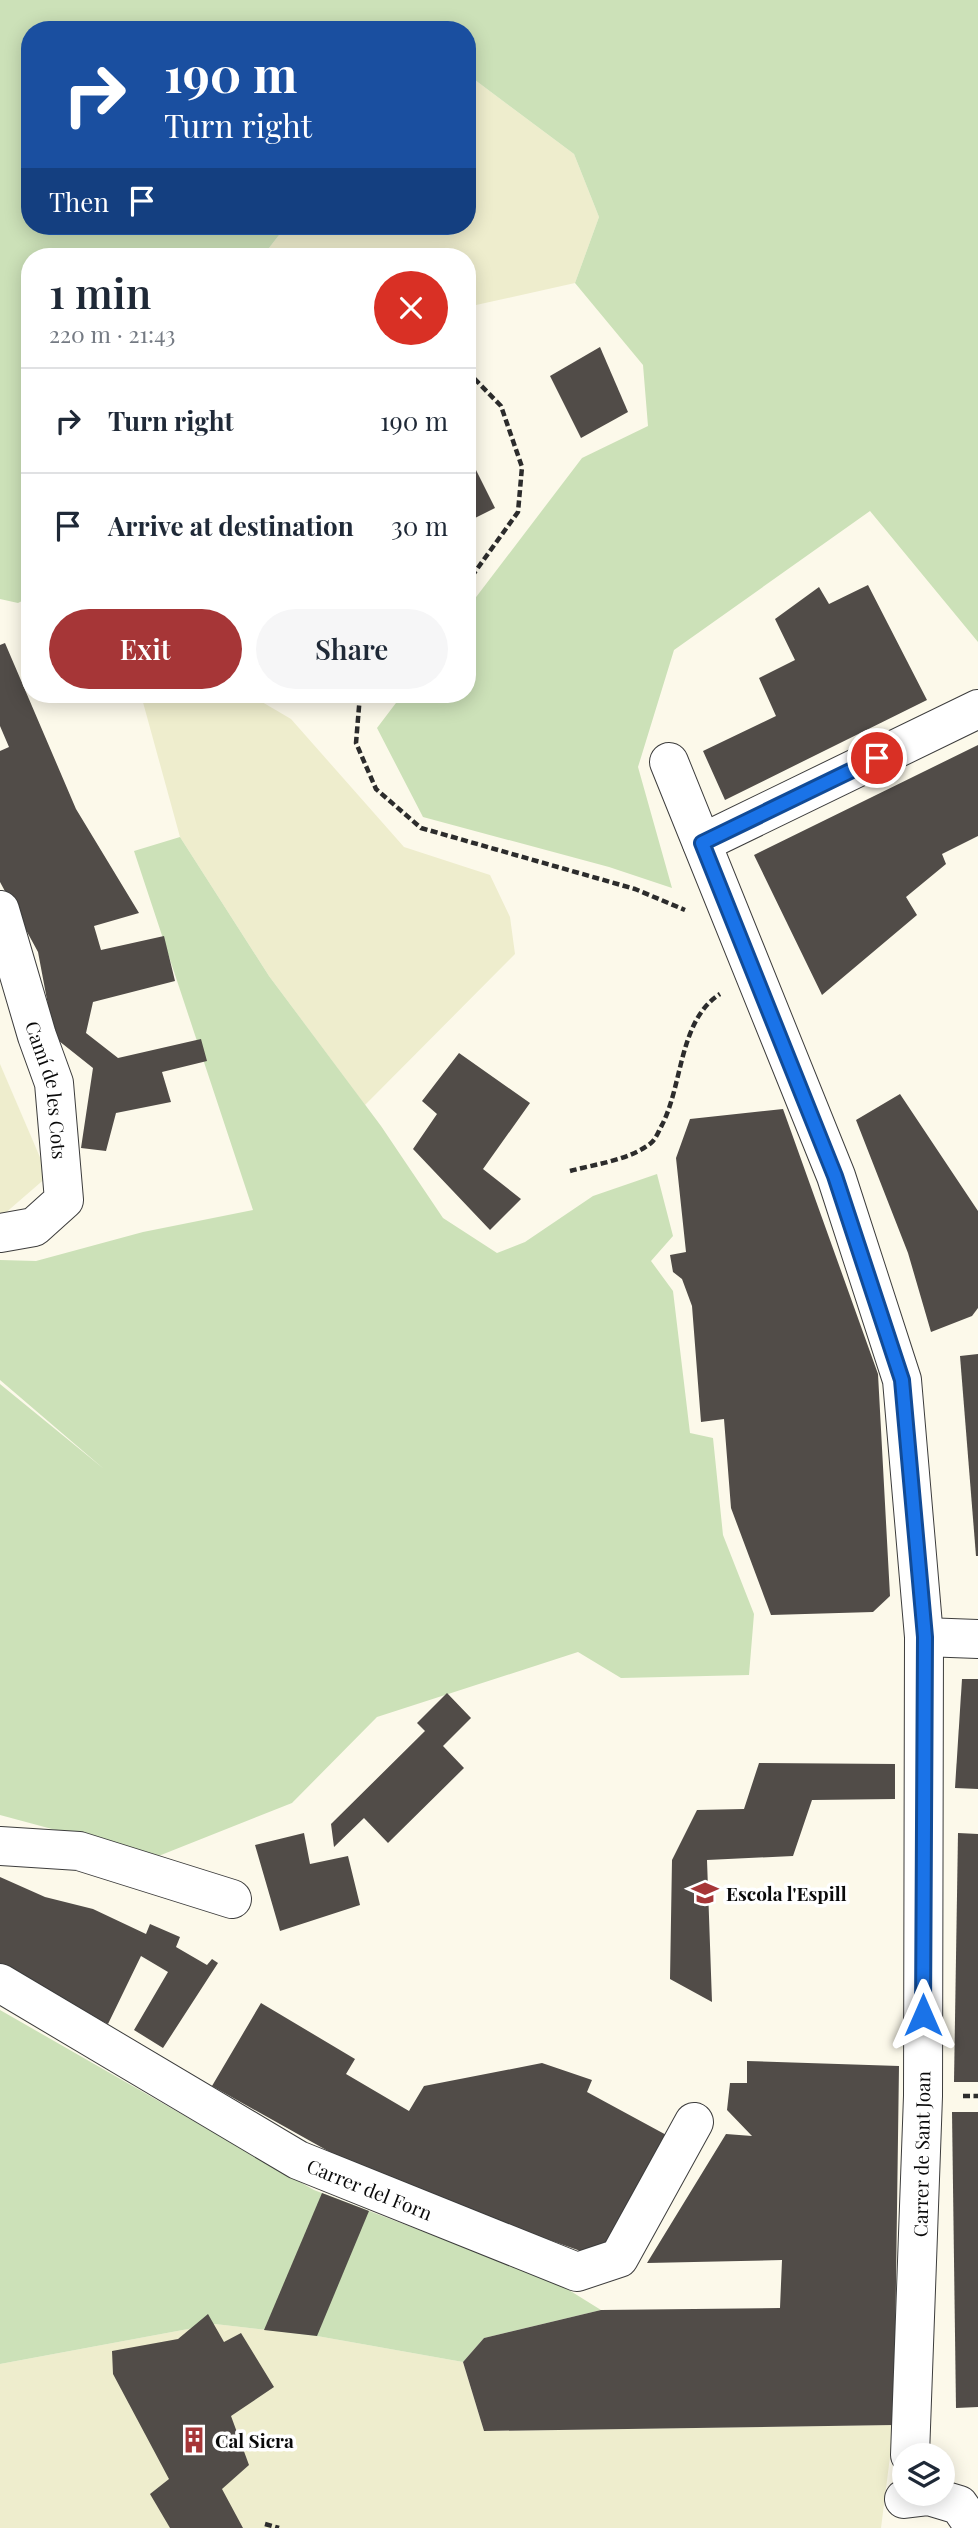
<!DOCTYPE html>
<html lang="en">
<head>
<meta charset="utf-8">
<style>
	body { margin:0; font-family:"Playfair Display",serif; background:#f6f6f7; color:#1f2937; height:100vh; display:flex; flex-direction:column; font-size:26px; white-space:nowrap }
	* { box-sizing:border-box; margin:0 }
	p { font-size:23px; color:#747a83 }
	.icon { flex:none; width:38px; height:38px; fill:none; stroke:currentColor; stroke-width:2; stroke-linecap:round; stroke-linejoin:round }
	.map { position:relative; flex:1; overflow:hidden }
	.side { position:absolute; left:21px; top:248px; width:455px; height:455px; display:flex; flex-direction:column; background:#fff; border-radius:28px; box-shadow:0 4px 18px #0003 }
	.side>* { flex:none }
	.hud { position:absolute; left:21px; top:21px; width:455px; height:214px; border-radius:28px; box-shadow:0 4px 18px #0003; background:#1a4fa0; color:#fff; overflow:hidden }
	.buttons { position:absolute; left:892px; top:2443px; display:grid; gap:14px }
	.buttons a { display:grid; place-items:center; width:63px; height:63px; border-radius:50%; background:#fff; box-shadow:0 4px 18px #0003; font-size:35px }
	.pin { position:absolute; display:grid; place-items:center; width:60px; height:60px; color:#fff; margin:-30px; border:4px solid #fff; border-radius:50%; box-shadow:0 2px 7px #0007 }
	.me { position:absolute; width:77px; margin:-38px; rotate:0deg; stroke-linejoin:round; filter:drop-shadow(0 0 5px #0008) }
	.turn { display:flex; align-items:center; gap:24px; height:147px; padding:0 28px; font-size:32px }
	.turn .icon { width:91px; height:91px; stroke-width:2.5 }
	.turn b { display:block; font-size:49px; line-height:60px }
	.then { display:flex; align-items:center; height:66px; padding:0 28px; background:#0003; gap:14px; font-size:26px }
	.round { display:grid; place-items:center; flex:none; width:74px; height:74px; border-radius:37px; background:#f6f6f7 }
	.summary { display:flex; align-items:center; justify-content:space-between; height:119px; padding:0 28px }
	h1 { font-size:42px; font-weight:600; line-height:52px }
	.cta { display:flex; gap:14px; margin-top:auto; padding:14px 28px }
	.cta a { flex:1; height:80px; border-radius:42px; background:#a63637; color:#fff; font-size:28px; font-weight:600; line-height:80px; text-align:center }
	.cta a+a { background:#f6f6f7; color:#1f2937 }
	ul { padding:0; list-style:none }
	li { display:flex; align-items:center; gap:21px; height:105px; padding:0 28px; border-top:2px solid #e0e1e3 }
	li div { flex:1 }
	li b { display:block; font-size:26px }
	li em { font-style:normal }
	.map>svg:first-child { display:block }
</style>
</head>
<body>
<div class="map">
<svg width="978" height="2528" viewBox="0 0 978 2528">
	<rect width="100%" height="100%" fill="#fcf9ea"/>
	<g fill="#eeedcd">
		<polygon points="467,74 574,154 599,217 575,283 467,307 467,257 262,257 286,226 467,226"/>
		<polygon points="141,695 250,695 291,719 404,847 490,875 510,917 515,954 365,1105 269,976 180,837"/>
		<polygon points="0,1064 48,1176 3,1215 0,1215"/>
		<polygon points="215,2324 317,2336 463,2362 484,2431 894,2425 881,2528 0,2528 0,2364"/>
	</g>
	<g fill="#cce1b8">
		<polygon points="0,0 978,0 978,642 870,511 674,650 638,767 672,888 609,867 423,817 377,728 402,695 467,695 467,609 582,458 648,426 643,365 575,283 599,217 574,154 467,74 467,30 30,30 30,226 286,226 262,257 30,257 30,597 18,603 0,599"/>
		<polygon points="180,837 269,976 381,1126 443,1218 497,1253 525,1242 593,1196 657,1174 673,1236 651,1261 673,1291 690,1433 713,1438 723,1535 754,1614 749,1675 621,1678 578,1652 377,1717 292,1803 156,1857 0,1815 0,1384 104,1469 0,1380 0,1260 36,1261 143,1232 253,1210 134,851"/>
		<polygon points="0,2010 314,2190 556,2282 601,2310 484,2338 463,2362 317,2336 215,2324 0,2364"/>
	</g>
	<g fill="#514c48">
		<polygon points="600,347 628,412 581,438 550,376"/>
		<polygon points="471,460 495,508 467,522 467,462"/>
		<polygon points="868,585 927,700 725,800 703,751 776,716 759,678 795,660 775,619 819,587 829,604"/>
		<polygon points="5,643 76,809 139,913 94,926 101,950 164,936 175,981 93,1002 86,1033 118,1058 201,1039 207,1061 162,1072 171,1102 116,1113 106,1151 81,1148 93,1068 54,1037 38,952 0,882 0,751 9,747 0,726 0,645"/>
		<polygon points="978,745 978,836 942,854 946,864 906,897 917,915 822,995 754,855"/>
		<polygon points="459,1053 530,1103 483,1169 521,1199 490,1230 413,1149 437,1114 422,1101"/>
		<polygon points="900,1094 978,1211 978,1308 972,1316 931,1332 908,1253 856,1120"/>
		<polygon points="783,1109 878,1374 890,1596 873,1612 771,1615 731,1508 724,1419 701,1422 692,1306 682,1279 673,1272 670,1255 686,1252 676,1158 690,1119"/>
		<polygon points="978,1354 978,1556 976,1556 960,1356"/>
		<polygon points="962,1679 978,1679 978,1789 955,1788"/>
		<polygon points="447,1693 471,1718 443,1746 464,1768 388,1843 364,1818 334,1847 331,1824 425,1731 417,1723"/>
		<polygon points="759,1763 895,1764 895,1799 812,1800 793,1856 707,1860 712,2002 670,1979 672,1860 697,1810 744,1809"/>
		<polygon points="304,1833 310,1864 348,1856 360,1905 280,1931 255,1845"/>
		<polygon points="958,1833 978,1834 978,2082 954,2082"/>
		<polygon points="0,1877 45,1897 93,1909 146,1934 150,1924 180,1937 176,1947 207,1965 212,1959 218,1963 163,2048 134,2030 168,1972 141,1956 108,2024 0,1969"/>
		<polygon points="261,2003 355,2059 346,2074 409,2111 424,2086 542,2063 592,2080 587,2092 670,2137 603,2259 378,2179 212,2086"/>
		<polygon points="747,2061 899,2066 894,2425 484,2431 463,2362 484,2338 601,2310 780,2308 782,2260 647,2263 726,2134 752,2136 727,2110 730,2083 747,2083"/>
		<polygon points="952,2112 978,2112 978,2407 956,2408"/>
		<polygon points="322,2193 369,2211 317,2336 264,2330"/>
		<polygon points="208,2314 224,2342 241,2333 274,2387 231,2416 249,2465 222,2489 243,2528 170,2528 150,2494 169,2479 113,2374 112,2351 178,2339"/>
	</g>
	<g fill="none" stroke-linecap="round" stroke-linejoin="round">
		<g stroke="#3d3d3d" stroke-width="40">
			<g id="minor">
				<polyline points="669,762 836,1176 902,1380 924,1637 923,2096 910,2455"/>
				<polyline points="702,843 978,709"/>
				<path id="s1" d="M0,910l37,126 17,47 10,117 -30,27 -34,6"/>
				<polyline points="924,1637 978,1639"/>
				<polyline points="0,1846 79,1851 232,1899"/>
				<path id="s2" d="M0,1983l298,177 279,112 42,-14 75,-136"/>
				<polyline points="904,2499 929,2496 959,2505 975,2528"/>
			</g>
		</g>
		<g stroke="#2c2c2c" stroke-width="4.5" stroke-dasharray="7 3.5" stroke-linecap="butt">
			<polyline points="467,371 501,406 522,467 518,512 467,583"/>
			<polyline points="360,695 356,743 376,789 421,828 635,889 685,910"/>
			<path d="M570,1171c26,-7 60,-11 81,-28 5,-4 8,-13 11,-18 21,-41 17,-105 58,-131"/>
			<polyline points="963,2096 978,2096"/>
			<polyline points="265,2524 279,2528"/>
		</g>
		<use href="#minor" stroke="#fff" stroke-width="38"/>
	</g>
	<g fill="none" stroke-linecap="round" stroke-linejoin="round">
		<g stroke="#114b97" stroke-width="18">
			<polyline id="route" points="877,758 702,843 835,1176 902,1380 925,1637 923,2015"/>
		</g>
		<use href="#route" stroke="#1a73e8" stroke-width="12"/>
	</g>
	<defs>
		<g id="school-bare" transform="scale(2.1)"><path d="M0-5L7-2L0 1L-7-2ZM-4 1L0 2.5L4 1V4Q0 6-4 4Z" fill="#a63637" stroke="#fff" stroke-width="2.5" paint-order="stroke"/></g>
		<g id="building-bare" transform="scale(2.1)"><path d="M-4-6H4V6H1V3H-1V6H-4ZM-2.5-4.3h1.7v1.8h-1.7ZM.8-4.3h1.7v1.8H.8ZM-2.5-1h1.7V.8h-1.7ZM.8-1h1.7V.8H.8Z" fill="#a63637" stroke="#fff" stroke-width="2.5" paint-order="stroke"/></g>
	</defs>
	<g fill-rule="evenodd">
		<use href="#school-bare" x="705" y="1893"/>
		<use href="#building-bare" x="194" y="2440"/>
	</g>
	<g text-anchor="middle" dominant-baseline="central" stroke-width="7" stroke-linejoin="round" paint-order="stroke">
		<g font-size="19" fill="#0a0a0a" stroke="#fff">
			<text stroke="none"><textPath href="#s1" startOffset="187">Camí de les Cots</textPath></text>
			<text transform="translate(921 2154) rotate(-89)">Carrer de Sant Joan</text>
			<text stroke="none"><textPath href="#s2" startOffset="424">Carrer del Forn</textPath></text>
		</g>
		<g font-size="19" font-weight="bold" fill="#0a0a0a" stroke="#fff" text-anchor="start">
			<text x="726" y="1893">Escola l'Espill</text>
			<text x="215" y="2440">Cal Sicra</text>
		</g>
	</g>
</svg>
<div class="buttons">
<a><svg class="icon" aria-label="layers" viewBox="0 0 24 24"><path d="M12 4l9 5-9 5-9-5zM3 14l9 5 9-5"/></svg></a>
</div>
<div class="pin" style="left:877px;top:758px;background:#d93025"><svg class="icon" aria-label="arrive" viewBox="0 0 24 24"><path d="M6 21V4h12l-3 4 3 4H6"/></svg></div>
<svg class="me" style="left:923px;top:2015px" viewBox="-20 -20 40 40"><path d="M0-17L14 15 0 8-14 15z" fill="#1a73e8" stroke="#fff" stroke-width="4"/></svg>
<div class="hud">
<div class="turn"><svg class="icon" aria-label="right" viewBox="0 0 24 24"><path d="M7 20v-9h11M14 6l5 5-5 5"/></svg><div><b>190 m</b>Turn right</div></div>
<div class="then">Then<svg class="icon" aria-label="arrive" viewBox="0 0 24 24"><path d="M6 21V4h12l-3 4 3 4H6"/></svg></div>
</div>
<section class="side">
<div class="summary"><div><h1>1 min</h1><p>220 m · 21:43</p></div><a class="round" style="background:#d93025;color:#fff"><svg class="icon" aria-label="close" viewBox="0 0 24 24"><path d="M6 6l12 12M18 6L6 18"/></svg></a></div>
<ul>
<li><svg class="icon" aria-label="right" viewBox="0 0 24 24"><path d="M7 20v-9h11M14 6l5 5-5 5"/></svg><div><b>Turn right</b></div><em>190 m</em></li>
<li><svg class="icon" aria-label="arrive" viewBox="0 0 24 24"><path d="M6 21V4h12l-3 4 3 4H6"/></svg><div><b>Arrive at destination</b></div><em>30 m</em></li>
</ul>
<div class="cta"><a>Exit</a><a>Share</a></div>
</section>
</div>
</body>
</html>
